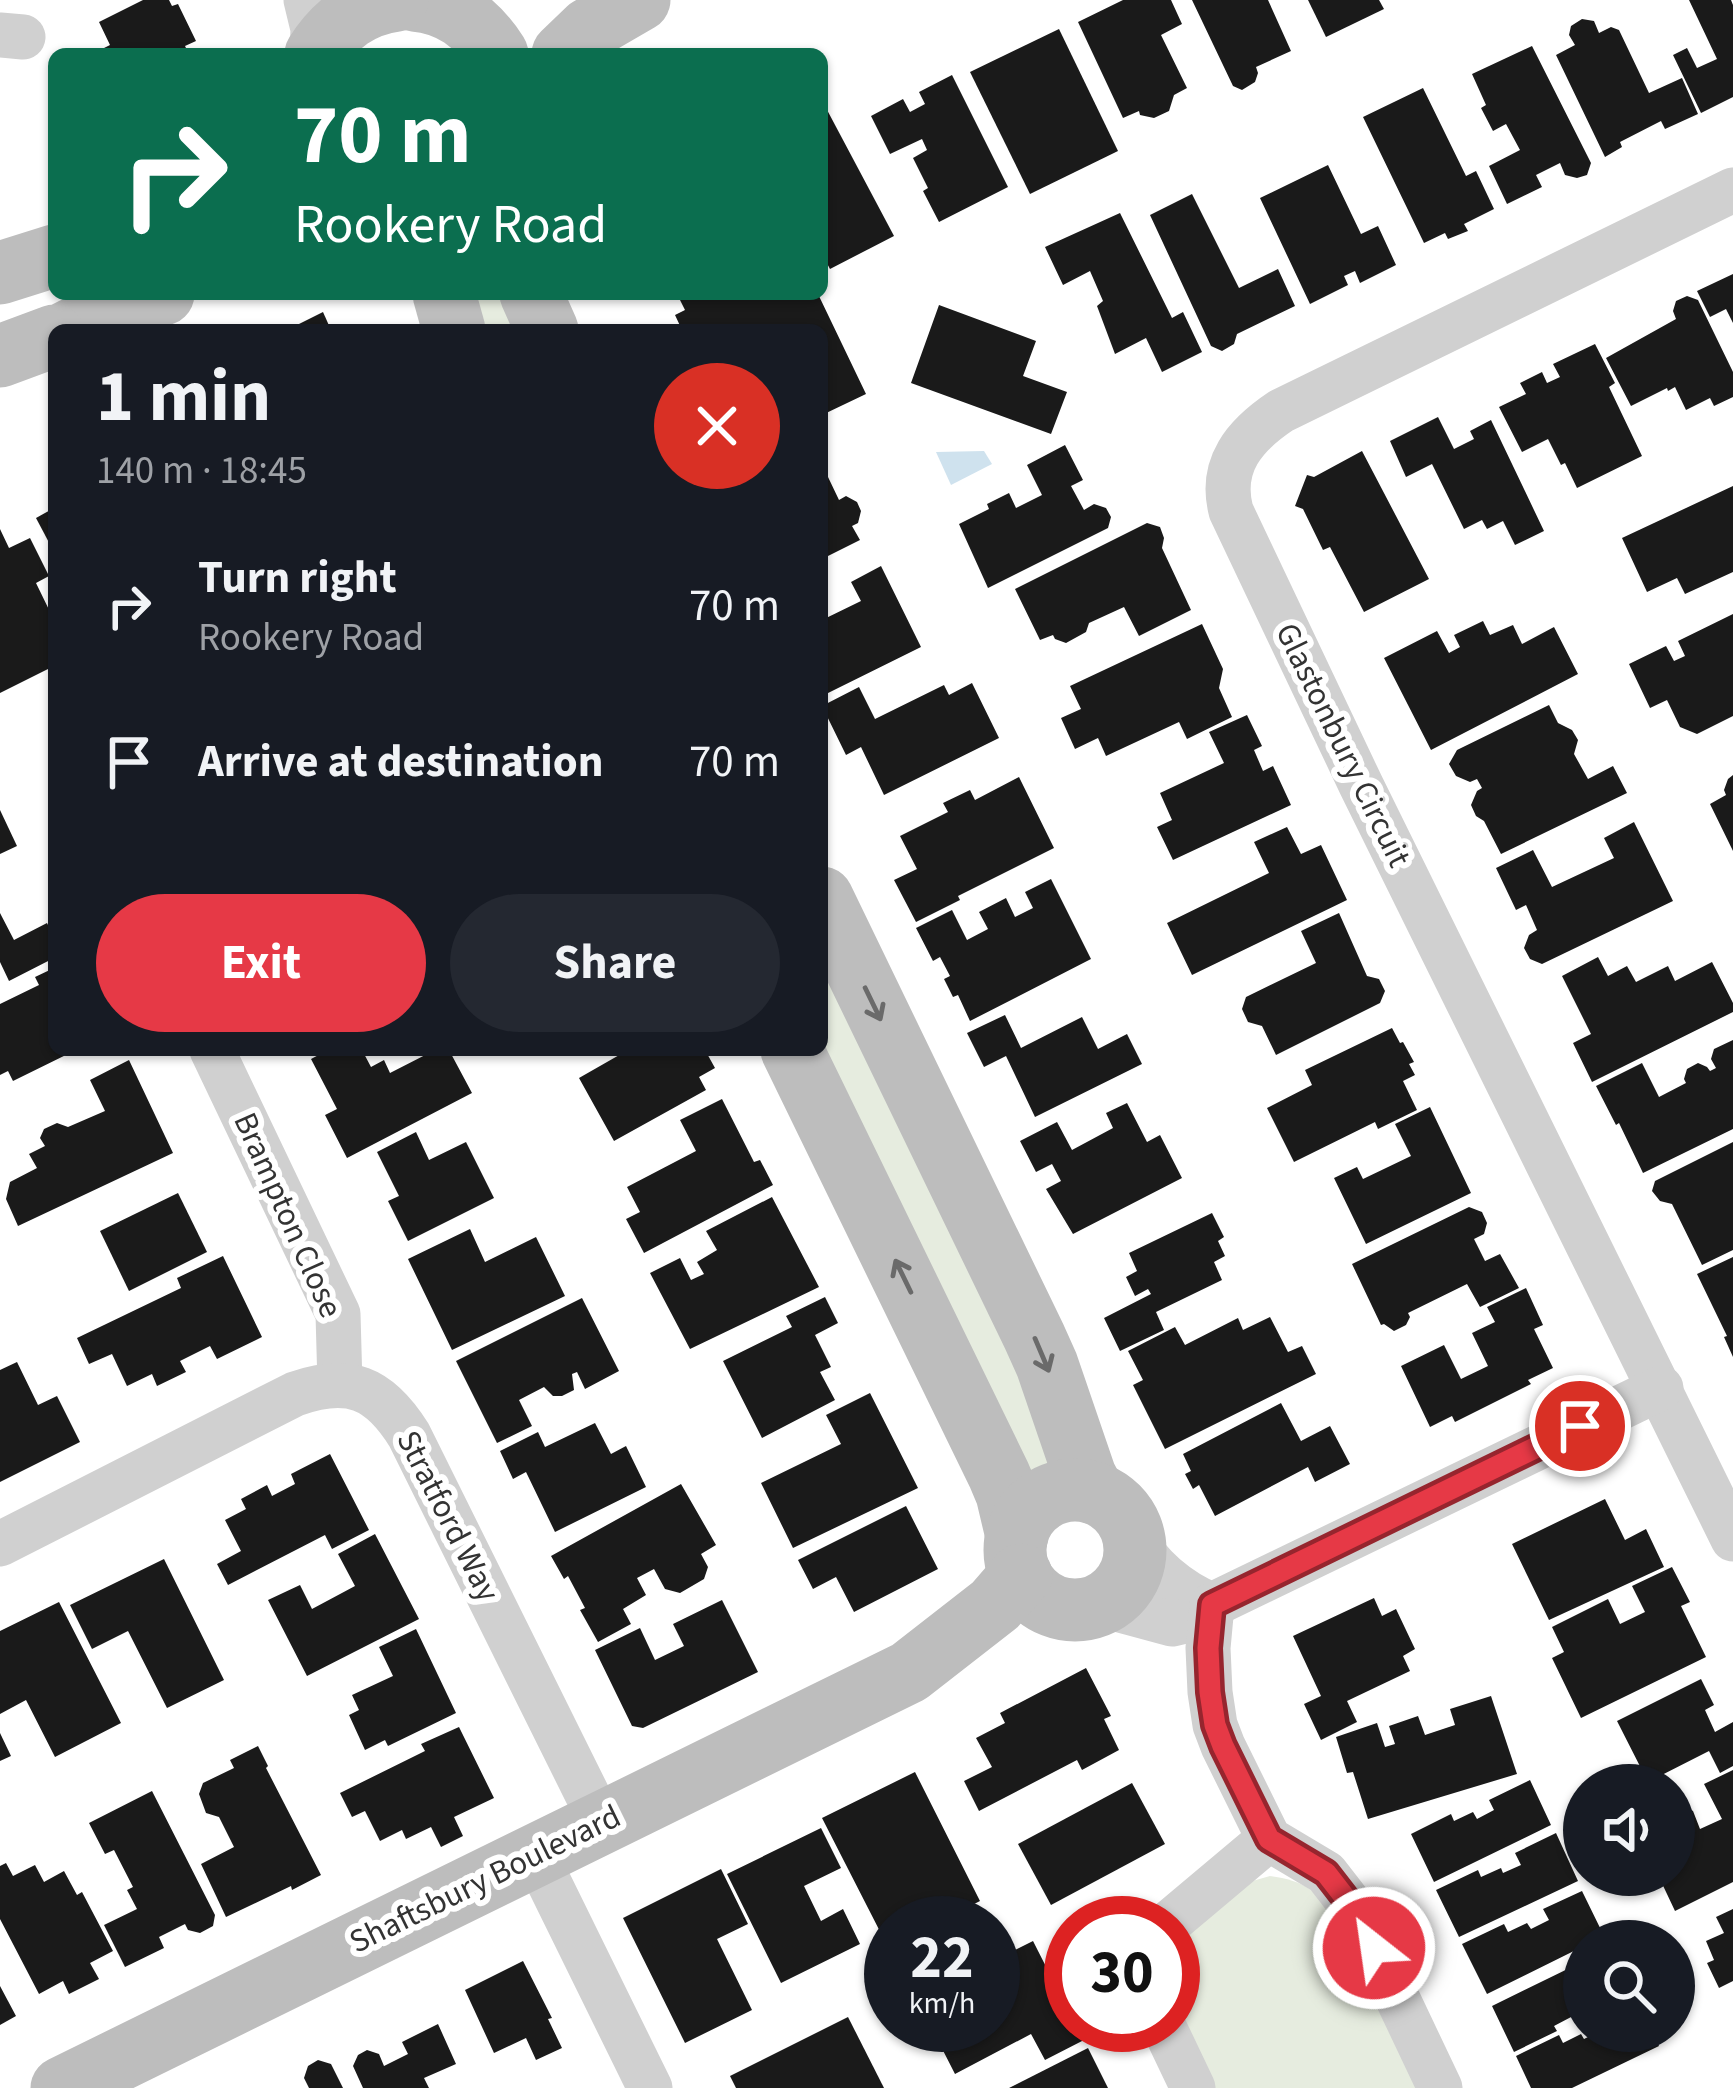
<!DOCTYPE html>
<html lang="en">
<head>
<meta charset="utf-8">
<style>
	body { margin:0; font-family:"Source Sans 3",sans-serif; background:#242831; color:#f1f3f6; height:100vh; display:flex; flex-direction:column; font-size:45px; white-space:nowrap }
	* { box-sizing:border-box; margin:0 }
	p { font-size:39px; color:#9ea1a6 }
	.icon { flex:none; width:66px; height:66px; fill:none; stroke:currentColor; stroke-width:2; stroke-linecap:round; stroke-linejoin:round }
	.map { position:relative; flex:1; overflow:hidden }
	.panel { position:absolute; left:48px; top:324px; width:780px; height:732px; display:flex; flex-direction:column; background:#171b24; border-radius:18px; box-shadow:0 3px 9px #0004 }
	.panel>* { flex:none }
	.top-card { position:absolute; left:48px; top:48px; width:780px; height:252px; border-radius:18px; box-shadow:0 3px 9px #0004; background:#0b6e4f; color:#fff; overflow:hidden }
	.controls { position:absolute; left:1563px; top:1764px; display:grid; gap:24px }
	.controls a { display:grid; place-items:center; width:132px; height:132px; border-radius:50%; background:#171b24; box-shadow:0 3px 9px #0004; font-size:60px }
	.speed { position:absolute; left:864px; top:1896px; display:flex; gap:24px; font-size:60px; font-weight:700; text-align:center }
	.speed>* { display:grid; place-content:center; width:156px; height:156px; border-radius:50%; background:#171b24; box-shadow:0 3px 9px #0004; line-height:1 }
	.speed small { font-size:30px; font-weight:400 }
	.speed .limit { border:18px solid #d22; background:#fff; color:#111 }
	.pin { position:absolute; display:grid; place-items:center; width:102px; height:102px; color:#fff; margin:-51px; border:6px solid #fff; border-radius:50%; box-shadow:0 3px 12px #0007 }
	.me { position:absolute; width:132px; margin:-66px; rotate:330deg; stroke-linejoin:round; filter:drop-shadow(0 0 9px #0008) }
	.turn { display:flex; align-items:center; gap:42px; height:252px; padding:0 48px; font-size:54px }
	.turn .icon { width:156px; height:156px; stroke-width:2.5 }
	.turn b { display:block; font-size:84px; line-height:102px }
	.round { display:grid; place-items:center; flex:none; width:126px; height:126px; border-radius:63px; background:#242831 }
	.summary { display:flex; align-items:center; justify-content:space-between; height:204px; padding:0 48px }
	h1 { font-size:72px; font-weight:700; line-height:90px }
	.button { display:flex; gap:24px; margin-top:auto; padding:24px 48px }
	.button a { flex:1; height:138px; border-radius:72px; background:#e63946; color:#fff; font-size:48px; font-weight:700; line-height:138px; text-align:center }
	.button a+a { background:#242831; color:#f1f3f6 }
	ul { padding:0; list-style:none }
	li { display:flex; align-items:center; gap:36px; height:156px; padding:0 48px }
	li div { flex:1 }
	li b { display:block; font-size:45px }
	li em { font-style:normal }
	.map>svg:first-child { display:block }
</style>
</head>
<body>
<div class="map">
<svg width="1733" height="2088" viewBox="0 0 1733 2088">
	<rect width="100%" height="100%" fill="#fff"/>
	<g fill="#e6ecdf">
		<polygon points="468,294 510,294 527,330 478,330"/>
		<polygon points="822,940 1025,1359 1057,1473 1040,1478 1025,1486 822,1050"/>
		<path d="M1270,1876c35,5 45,14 66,41l83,171h-209l-37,-80v-38l8,-31 68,-57z"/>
	</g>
	<polygon fill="#cfe2ee" points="984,451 992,464 951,485 936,452"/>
	<g fill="#1a1a1a">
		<polygon points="143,0 169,0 172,6 178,4 196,41 185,46 189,54 102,54 100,50 110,45 99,22"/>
		<polygon points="1123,0 1171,0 1182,24 1161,35 1187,88 1174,95 1169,111 1154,118 1140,115 1139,111 1123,118 1078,22"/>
		<polygon points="1192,0 1268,0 1291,51 1256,67 1258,73 1255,82 1242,90 1233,86"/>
		<polygon points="1308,0 1379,0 1384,9 1326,37"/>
		<polygon points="1689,0 1731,0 1733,5 1733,97 1701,113 1673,55 1687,48 1697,68 1717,59"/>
		<polygon points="1582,19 1594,21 1599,33 1611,27 1619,30 1649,93 1682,78 1698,114 1665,129 1661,121 1620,142 1622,147 1605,157 1556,55 1575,45 1569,35 1571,26"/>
		<polygon points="1059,29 1118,151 1030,194 970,72"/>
		<polygon points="1532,46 1591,163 1587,175 1577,178 1565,175 1560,163 1536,175 1542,187 1507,204 1489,166 1520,150 1506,124 1493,131 1481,108 1486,105 1472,74"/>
		<polygon points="952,75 1008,187 939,222 923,191 928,188 913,158 927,150 922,139 890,154 871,116 903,99 910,112 925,104 919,92"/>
		<polygon points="1423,88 1466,176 1476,171 1494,209 1464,224 1468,231 1448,239 1445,233 1424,243 1363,117"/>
		<polygon points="826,108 894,236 830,269 822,254 822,110"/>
		<polygon points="1328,165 1361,234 1378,226 1396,265 1360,283 1355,271 1344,276 1348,285 1310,304 1260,198"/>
		<polygon points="1192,194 1239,288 1278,269 1295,306 1237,334 1234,344 1222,351 1211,346 1150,215"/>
		<polygon points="1120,213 1172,318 1183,312 1202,352 1162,372 1146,338 1115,354 1097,306 1103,301 1090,271 1063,285 1045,247"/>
		<polygon points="1733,274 1733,323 1726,309 1710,317 1697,291"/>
		<polygon points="677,294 818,294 866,394 822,415 822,330 682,330 675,315 685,310"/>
		<polygon points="1687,296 1698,300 1733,372 1733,397 1714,406 1710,398 1686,410 1675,387 1668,391 1667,388 1631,406 1606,358 1676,319 1673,311 1676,301"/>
		<polygon points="939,305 1036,341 1023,376 1067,392 1051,434 911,383"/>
		<polygon points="323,312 331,330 287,330"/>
		<polygon points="1595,344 1615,383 1609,387 1642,456 1577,488 1565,463 1561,465 1548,439 1522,452 1499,407 1526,394 1520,383 1542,372 1547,383 1560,377 1553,364"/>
		<polygon points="1438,417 1454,449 1474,439 1470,431 1491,420 1544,531 1515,545 1503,521 1487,529 1482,520 1464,529 1432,464 1406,477 1390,441"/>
		<polygon points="1065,445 1083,480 1071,486 1084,510 1094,504 1106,508 1111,517 1108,528 988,588 959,524 989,509 987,504 1009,493 1016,508 1042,495 1027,465"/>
		<polygon points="1362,451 1429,579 1364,612 1330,547 1323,550 1303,509 1295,506 1307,475 1314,477"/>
		<polygon points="828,477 839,500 846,496 857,502 861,511 858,523 852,526 860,540 822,559 822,480"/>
		<polygon points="1733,486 1733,572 1685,594 1677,578 1647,592 1622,538"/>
		<polygon points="54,508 54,552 36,518"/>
		<polygon points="1147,523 1160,527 1164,538 1162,548 1191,610 1139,636 1124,607 1089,623 1086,632 1066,643 1055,639 1053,635 1040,640 1015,589"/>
		<polygon points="0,529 9,548 30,538 49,576 36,583 54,620 54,666 0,693"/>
		<polygon points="881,566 921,647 822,696 822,620 861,601 851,582"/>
		<polygon points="1733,614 1733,716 1697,734 1680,727 1667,700 1650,708 1629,664 1666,646 1674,661 1685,656 1678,641"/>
		<polygon points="1483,621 1490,635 1513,625 1522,644 1554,627 1578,674 1431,750 1384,658 1437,631 1449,653 1460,647 1454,635"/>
		<polygon points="1202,624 1223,669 1219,688 1232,717 1187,739 1179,722 1106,756 1098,738 1075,749 1061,718 1081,709 1070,686"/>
		<polygon points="972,683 999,738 884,795 861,747 846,755 822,706 859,687 875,719 944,685 949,695"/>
		<polygon points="1549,705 1558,723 1572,730 1578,740 1574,754 1588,779 1613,766 1627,793 1501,854 1484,821 1476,816 1471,805 1477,791 1482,788 1477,779 1470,782 1456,776 1449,764 1457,750"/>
		<polygon points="1247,715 1262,746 1254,750 1263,771 1273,766 1291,805 1173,860 1157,827 1172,820 1160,793 1224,763 1209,732"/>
		<polygon points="1733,775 1733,851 1710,804 1726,795 1724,790 1728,779"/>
		<polygon points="1019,777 1054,848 958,896 960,900 916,922 894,880 917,869 900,836 948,812 943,803 970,790 975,800"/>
		<polygon points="0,810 17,846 0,854"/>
		<polygon points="1634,822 1673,901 1542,964 1530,959 1524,948 1529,935 1537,930 1526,905 1516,910 1496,868 1533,850 1552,887 1614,858 1604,838"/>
		<polygon points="1287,827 1301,854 1321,845 1347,900 1192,975 1167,923 1269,873 1254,842"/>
		<polygon points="1051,879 1091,959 970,1021 958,995 953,997 944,979 950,976 940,957 933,961 916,928 952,910 967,940 988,929 979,912 1006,898 1015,917 1033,908 1025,892"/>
		<polygon points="0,913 14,940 47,923 54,937 54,958 9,981 0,962"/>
		<polygon points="1339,913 1367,976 1379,979 1385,991 1380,1003 1276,1055 1262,1026 1248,1022 1242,1009 1246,997 1316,963 1301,931"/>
		<polygon points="1598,957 1608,976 1627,966 1636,982 1668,966 1675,981 1712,962 1733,1003 1733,1012 1592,1082 1573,1043 1591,1034 1562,976"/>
		<polygon points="54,968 54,1050 76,1050 13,1081 8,1071 0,1075 0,1004 39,985 35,977"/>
		<polygon points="1005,1015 1021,1048 1082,1017 1098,1049 1127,1034 1142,1064 1035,1117 1006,1056 984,1067 967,1033"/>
		<polygon points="1392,1028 1400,1043 1403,1042 1414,1062 1409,1064 1415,1075 1403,1081 1417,1110 1378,1129 1375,1122 1294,1162 1267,1108 1312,1085 1305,1070"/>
		<polygon points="1733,1040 1733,1129 1643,1173 1619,1123 1616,1125 1596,1086 1642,1063 1659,1097 1686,1083 1684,1079 1687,1069 1698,1063 1707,1067 1710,1071 1716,1068 1711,1059 1714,1049"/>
		<polygon points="328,1050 362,1050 371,1067 384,1060 390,1073 435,1050 449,1050 472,1093 347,1158 325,1115 337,1109 311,1059"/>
		<polygon points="628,1050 705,1050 715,1068 699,1077 706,1090 614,1141 579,1078"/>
		<polygon points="129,1060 173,1153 18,1226 6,1199 10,1182 37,1168 29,1154 45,1146 40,1138 44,1129 57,1123 68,1127 105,1111 90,1080"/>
		<polygon points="722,1099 754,1162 760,1160 773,1185 644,1253 626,1219 640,1212 627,1187 696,1151 680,1120"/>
		<polygon points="1127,1103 1147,1142 1160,1135 1182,1178 1073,1234 1046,1189 1061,1181 1052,1164 1036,1172 1020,1141 1057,1122 1072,1150 1113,1128 1106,1113"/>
		<polygon points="1430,1107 1471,1193 1366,1244 1334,1178 1357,1167 1363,1179 1411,1156 1395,1124"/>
		<polygon points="416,1132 429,1160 466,1142 494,1198 408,1241 388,1201 399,1196 377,1152"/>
		<polygon points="1733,1142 1733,1250 1702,1265 1672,1204 1660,1201 1652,1191 1655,1181"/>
		<polygon points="178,1193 207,1252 129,1291 100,1231"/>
		<polygon points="772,1197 819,1287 690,1349 650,1273 680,1258 691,1280 704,1274 697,1262 717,1250 706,1231"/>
		<polygon points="1469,1207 1482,1212 1487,1223 1484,1234 1474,1239 1485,1261 1500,1254 1519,1288 1480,1307 1467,1284 1408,1313 1410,1317 1406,1325 1394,1331 1384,1324 1381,1325 1352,1264"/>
		<polygon points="1212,1213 1224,1237 1218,1241 1225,1256 1214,1262 1222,1280 1156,1312 1164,1330 1120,1351 1104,1318 1151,1294 1148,1289 1135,1296 1126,1277 1137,1271 1129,1253"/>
		<polygon points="470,1229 485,1262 536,1237 565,1296 452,1350 408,1259"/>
		<polygon points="223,1256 262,1337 217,1359 210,1346 180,1361 186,1372 157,1386 152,1374 127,1386 112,1354 89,1364 77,1338 181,1288 177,1278"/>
		<polygon points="1733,1257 1733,1357 1724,1337 1727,1336 1697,1274"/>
		<polygon points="1526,1288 1543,1325 1534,1329 1553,1368 1528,1380 1531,1384 1455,1422 1452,1416 1430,1427 1401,1366 1444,1345 1461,1379 1488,1366 1472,1333 1495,1322 1487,1307"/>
		<polygon points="825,1297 838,1323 815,1335 831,1367 820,1372 835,1400 762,1438 723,1361 792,1327 786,1316"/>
		<polygon points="582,1298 619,1371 585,1389 577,1372 572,1374 574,1390 562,1396 553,1396 544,1387 519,1400 532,1426 497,1443 456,1361"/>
		<polygon points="1270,1317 1288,1352 1302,1346 1316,1374 1165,1449 1133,1385 1143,1380 1128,1351 1175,1327 1185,1345 1238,1318 1243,1330"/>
		<polygon points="17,1362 38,1405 57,1396 80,1442 0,1482 0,1370"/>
		<polygon points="870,1393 918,1488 793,1548 761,1483 841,1444 826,1415"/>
		<polygon points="1281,1403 1301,1441 1330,1426 1350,1464 1315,1482 1308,1467 1215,1516 1199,1485 1193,1489 1185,1474 1191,1471 1183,1454"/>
		<polygon points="595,1423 611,1454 626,1446 646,1487 555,1532 526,1472 513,1479 500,1451 538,1432 545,1447"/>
		<polygon points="330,1454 369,1530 332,1549 325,1535 228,1585 217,1564 241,1551 225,1520 246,1509 241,1499 267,1485 272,1496 295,1484 291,1474"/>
		<polygon points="681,1484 716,1545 701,1554 708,1567 704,1579 680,1593 665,1589 654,1569 637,1578 646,1595 623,1609 631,1624 598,1642 580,1610 585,1608 568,1576 564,1579 551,1556"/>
		<polygon points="1605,1499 1625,1540 1646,1529 1664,1567 1549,1620 1512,1544"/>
		<polygon points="906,1506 938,1569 854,1612 836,1577 813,1589 798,1560"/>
		<polygon points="375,1534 419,1619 307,1676 268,1600 300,1585 312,1609 355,1586 338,1554"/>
		<polygon points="164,1559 224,1680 167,1708 128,1631 92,1649 70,1605"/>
		<polygon points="1672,1567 1690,1602 1681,1606 1706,1657 1581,1718 1552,1658 1564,1652 1552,1627 1608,1599 1620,1624 1645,1612 1632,1586"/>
		<polygon points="1374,1598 1382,1616 1396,1609 1415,1649 1403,1656 1410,1671 1347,1701 1357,1722 1321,1740 1304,1704 1321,1696 1293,1636"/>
		<polygon points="722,1600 758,1672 643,1728 632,1726 595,1650 640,1628 655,1660 684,1646 673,1624"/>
		<polygon points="59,1602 121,1723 55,1757 26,1700 0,1714 0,1631"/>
		<polygon points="416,1629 456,1713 388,1746 385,1740 365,1750 349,1715 359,1710 352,1695 393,1676 379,1647"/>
		<polygon points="1086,1668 1111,1716 1104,1719 1119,1750 1082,1770 1077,1760 979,1811 964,1781 992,1767 976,1738 1005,1723 1000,1713"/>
		<polygon points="1701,1679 1714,1705 1705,1710 1715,1732 1733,1722 1733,1766 1720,1773 1709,1751 1648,1782 1617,1721"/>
		<polygon points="1491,1696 1517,1774 1368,1819 1353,1772 1347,1773 1336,1737 1377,1723 1385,1747 1395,1744 1389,1726 1418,1716 1425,1735 1455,1725 1450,1709"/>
		<polygon points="459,1727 494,1798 454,1817 463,1836 441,1847 431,1827 406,1839 402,1830 380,1841 365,1811 352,1817 340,1793 425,1751 421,1744"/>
		<polygon points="0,1733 11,1756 0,1761"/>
		<polygon points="258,1746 268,1766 266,1768 321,1875 292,1890 291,1886 226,1917 201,1864 234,1847 219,1817 206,1813 199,1794 203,1783 234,1768 230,1760"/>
		<polygon points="1733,1770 1733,1882 1675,1911 1658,1875 1674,1875 1674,1809 1683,1805 1693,1811 1700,1829 1722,1819 1704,1784"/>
		<polygon points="915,1772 980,1901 937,1923 891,1923 891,1953 822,1818"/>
		<polygon points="1530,1780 1551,1825 1434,1882 1411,1834 1451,1814 1454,1821 1473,1812 1477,1819 1494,1810 1489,1800"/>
		<polygon points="1132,1783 1165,1844 1051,1905 1018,1844"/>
		<polygon points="152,1791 215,1915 213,1926 200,1933 188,1930 185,1924 159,1937 164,1948 125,1967 104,1925 137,1909 127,1890 133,1887 114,1850 105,1854 89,1823"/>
		<polygon points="821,1828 841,1868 804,1886 821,1921 843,1909 860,1944 781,1983 727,1874"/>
		<polygon points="1556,1833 1578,1881 1459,1937 1436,1890 1478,1870 1481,1877 1501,1868 1503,1873 1521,1865 1515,1853"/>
		<polygon points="6,1863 13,1876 35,1865 44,1882 64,1871 77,1895 82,1892 113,1951 90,1963 99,1979 69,1994 63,1981 39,1994 0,1919 0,1866"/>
		<polygon points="721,1869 748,1924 717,1939 752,2010 685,2043 623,1918"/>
		<polygon points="1582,1891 1604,1936 1595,1941 1584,1941 1584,1946 1487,1994 1462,1944 1504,1924 1508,1932 1527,1923 1531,1929 1549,1920 1543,1909"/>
		<polygon points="1733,1909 1733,1981 1719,1988 1707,1963 1714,1960 1706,1941 1724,1933 1716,1917"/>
		<polygon points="1033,1941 1071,2016 1071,2025 1076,2025 1084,2040 1045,2060 1031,2034 955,2074 930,2025 993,2025 993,1961"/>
		<polygon points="523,1961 552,2018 548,2019 562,2048 536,2060 526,2038 494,2053 465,1990"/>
		<polygon points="1584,1961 1584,2002 1570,2009 1573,2016 1554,2026 1557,2031 1514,2052 1492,2006"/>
		<polygon points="0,1986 16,2016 0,2025"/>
		<polygon points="848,2017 884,2088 736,2088 730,2076"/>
		<polygon points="438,2024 456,2064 424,2078 429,2088 363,2088 353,2066 358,2055 367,2050 379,2054 384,2066 408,2054 402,2042"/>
		<polygon points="1600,2031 1652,2031 1659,2046 1572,2088 1531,2088 1516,2056 1559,2035 1563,2043 1581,2034 1584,2039"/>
		<polygon points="1088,2048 1108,2088 1009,2088"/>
		<polygon points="318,2060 331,2064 343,2088 309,2088 304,2078 308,2066"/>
	</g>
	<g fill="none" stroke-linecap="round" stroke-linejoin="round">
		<g stroke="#d0d0d0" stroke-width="45">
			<polyline points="306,0 313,29 312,54"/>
			<polyline points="0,35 23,37"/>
			<path d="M1733,190l-452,221c-36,24 -62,54 -50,100l130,274 372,754"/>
			<polyline points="212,1050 338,1314 340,1385"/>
			<path d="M1132,1533c14,32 48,59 80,72"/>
			<path d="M0,1544l295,-150c54,-19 84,-7 114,41l192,387"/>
			<polyline points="1098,1604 1172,1624 1193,1619 1212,1605 1661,1388"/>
			<polyline points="1212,1605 1208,1648 1210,1692 1215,1725 1223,1746 1269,1839 1326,1873 1357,1913 1440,2088"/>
			<polyline points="535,1854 650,2088"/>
			<polyline points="1169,1923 1269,1839"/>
			<polyline points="1163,2025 1193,2088"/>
		</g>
		<g stroke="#bdbdbd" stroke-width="63">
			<path d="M414,0c37,3 63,23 83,54"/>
			<path d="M316,54c19,-30 44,-49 81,-54"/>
			<polyline points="563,54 589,29 639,0"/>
			<polyline points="0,273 54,256"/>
			<polyline points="444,294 454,330"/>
			<polyline points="531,294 547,330"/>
			<polyline points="71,330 163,294"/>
			<polyline points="0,356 54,336"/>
			<polyline points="822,898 1034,1336 1047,1365 1085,1476 1094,1493"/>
			<polyline points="792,1050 999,1475 1007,1494 1017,1536"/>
			<circle cx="1075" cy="1550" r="60"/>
			<polyline points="62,2088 909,1672 995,1605 1021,1575"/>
		</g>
	</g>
	<defs><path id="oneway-shaft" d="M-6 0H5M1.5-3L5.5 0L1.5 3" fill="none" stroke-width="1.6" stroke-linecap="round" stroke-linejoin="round" transform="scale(3)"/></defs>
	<g stroke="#6a6a6a">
		<use href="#oneway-shaft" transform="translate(873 1004) rotate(64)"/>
		<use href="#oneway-shaft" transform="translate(903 1276) rotate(-116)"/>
		<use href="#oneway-shaft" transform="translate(1042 1355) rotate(67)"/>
	</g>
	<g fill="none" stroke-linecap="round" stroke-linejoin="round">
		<g stroke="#96252e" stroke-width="30">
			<polyline id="route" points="1374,1948 1357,1913 1326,1873 1269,1839 1223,1746 1215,1725 1210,1692 1208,1648 1212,1605 1580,1426"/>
		</g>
		<use href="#route" stroke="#e63946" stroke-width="21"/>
	</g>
	<g text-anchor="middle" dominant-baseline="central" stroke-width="12" stroke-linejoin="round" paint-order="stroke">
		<g font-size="33" fill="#333" stroke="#fff">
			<text transform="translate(1343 745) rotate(64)">Glastonbury Circuit</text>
			<text transform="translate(288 1215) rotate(66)">Brampton Close</text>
			<text transform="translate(448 1516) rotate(63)">Stratford Way</text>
			<text transform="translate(485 1879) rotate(-26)">Shaftsbury Boulevard</text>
		</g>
	</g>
</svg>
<div class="controls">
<a><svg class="icon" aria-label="sound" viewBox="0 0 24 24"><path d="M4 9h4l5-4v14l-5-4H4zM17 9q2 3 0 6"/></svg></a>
<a><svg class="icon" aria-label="search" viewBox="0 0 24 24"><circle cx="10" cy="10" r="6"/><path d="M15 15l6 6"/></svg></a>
</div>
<div class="speed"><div>22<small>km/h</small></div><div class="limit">30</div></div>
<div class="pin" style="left:1580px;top:1426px;background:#d93025"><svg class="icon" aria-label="arrive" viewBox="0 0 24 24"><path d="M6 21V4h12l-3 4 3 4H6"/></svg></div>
<svg class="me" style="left:1374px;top:1948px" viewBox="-20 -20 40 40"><circle r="17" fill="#e63946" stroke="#fff" stroke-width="3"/><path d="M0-11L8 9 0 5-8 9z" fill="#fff"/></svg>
<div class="top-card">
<div class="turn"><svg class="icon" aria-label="right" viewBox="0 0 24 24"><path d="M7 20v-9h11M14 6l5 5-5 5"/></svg><div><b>70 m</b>Rookery Road</div></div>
</div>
<section class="panel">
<div class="summary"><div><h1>1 min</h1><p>140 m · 18:45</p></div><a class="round" style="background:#d93025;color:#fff"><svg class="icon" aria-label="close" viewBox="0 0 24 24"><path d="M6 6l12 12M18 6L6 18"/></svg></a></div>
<ul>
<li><svg class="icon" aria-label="right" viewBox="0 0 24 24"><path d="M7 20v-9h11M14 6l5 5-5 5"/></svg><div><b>Turn right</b><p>Rookery Road</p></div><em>70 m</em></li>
<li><svg class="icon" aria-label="arrive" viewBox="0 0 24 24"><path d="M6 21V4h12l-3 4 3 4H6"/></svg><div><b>Arrive at destination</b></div><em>70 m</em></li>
</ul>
<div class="button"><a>Exit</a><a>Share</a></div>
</section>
</div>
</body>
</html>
